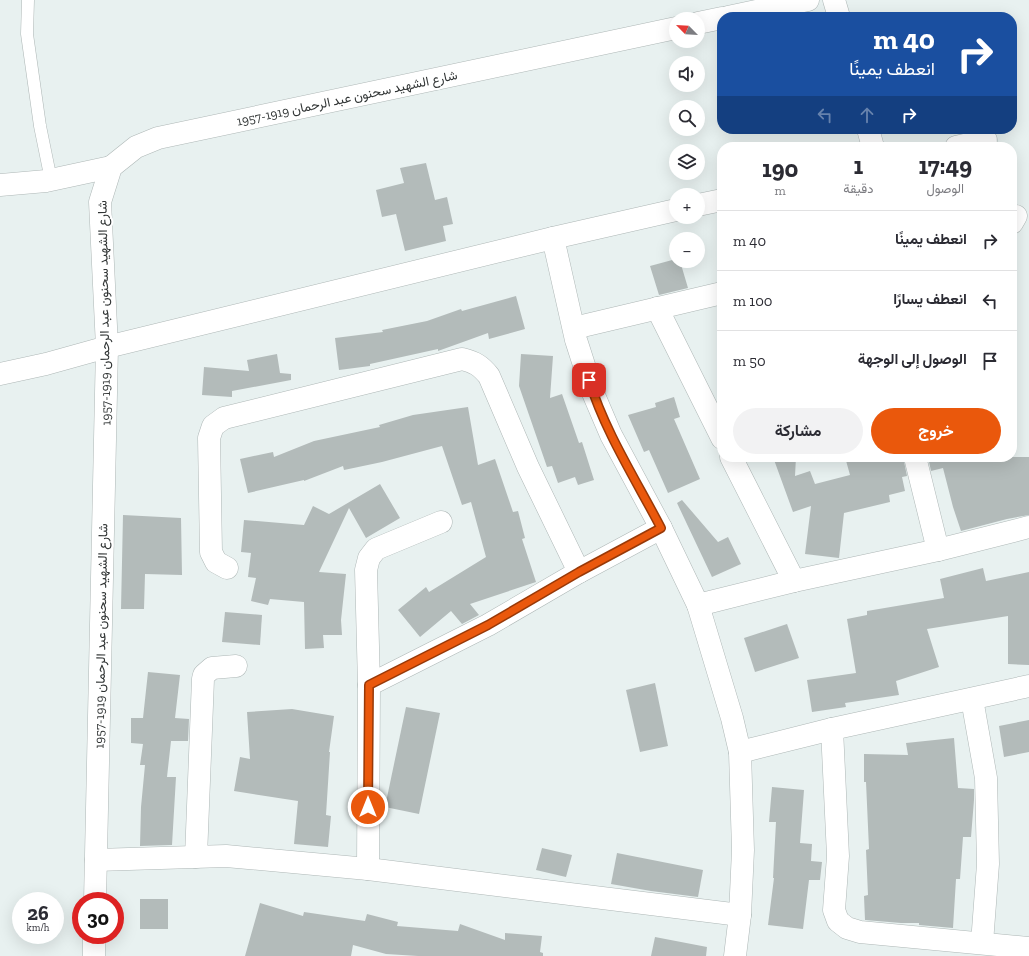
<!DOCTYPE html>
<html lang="ar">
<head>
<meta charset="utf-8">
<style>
	body { margin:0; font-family:"Zilla Slab",Vazirmatn,serif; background:#f2f2f3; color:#2b2b33; direction:rtl; height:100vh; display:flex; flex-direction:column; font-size:15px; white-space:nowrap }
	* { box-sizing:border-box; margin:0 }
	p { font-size:13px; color:#7c7c81 }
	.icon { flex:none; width:22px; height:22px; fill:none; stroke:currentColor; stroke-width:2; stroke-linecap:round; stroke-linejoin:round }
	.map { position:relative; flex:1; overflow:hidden; direction:ltr }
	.details { position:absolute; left:717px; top:142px; width:300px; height:320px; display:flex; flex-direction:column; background:#fff; border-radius:16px; box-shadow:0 4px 16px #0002; direction:rtl }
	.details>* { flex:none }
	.top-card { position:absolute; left:717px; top:12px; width:300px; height:122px; border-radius:16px; box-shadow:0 4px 16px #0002; direction:rtl; background:#1a4fa0; color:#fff; overflow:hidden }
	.needle { width:26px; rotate:294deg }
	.tools { position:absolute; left:669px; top:12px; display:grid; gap:8px }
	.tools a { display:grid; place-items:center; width:36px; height:36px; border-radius:50%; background:#fff; box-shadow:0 4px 16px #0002; font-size:20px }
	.speed { position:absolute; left:12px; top:892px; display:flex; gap:8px; font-size:20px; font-weight:700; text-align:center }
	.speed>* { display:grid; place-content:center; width:52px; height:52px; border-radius:50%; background:#fff; box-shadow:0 4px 16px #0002; line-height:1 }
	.speed small { font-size:10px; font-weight:400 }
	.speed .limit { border:6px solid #d22; background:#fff; color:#111 }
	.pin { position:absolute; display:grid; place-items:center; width:34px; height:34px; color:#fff; margin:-17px; border-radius:8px; box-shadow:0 2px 6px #0006 }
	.me { position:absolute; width:44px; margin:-22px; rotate:0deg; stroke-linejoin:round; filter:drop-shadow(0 0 3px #0008) }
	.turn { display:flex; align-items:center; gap:14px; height:84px; padding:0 16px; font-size:18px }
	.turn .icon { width:52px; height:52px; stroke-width:2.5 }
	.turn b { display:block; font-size:28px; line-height:34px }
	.lanes { display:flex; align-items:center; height:38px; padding:0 16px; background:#0003; justify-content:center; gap:20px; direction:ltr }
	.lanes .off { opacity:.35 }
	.eta { display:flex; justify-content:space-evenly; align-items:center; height:68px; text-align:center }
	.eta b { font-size:24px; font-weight:700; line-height:28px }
	.primary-button { display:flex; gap:8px; margin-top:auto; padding:8px 16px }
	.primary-button a { flex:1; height:46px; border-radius:24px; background:#ea580c; color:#fff; font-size:16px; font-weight:700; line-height:46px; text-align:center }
	.primary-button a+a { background:#f2f2f3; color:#2b2b33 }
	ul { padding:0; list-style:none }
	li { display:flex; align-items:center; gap:12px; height:60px; padding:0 16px; border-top:1px solid #e1e1e2 }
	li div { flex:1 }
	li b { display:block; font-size:15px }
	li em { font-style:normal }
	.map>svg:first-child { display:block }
</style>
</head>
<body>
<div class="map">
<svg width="1029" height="956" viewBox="0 0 1029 956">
	<rect width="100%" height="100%" fill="#e8f1f0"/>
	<g fill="#b3bbba">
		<polygon points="426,163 435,200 447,197 453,224 443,226 446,241 405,251 396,214 382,217 376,190 404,183 400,168"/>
		<polygon points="676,259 676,261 680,261 688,288 659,295 650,266"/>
		<polygon points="516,296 525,329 489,339 488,333 438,351 438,349 370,364 370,366 339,370 335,338 383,332 382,330 427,321 461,309 462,311"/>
		<polygon points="277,354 280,373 291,374 291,380 232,391 232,397 202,395 204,367 249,371 247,360"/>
		<polygon points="521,354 553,356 550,398 562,394 579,443 582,442 594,480 578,485 575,477 558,483 552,466 547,467 519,386"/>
		<polygon points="674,397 680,417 674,419 700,479 668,493 649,450 644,452 628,415 656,407 655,403"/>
		<polygon points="468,407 478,465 495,459 513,512 518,511 525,538 522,539 536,582 470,604 479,615 462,624 451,611 420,637 398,610 426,587 429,592 486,557 471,502 462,505 442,446 382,462 344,470 343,466 304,481 304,480 248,493 240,459 273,452 274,457 314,441 380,427 379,425 413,415"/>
		<polygon points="773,457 796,457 795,476 810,471 815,484 850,475 845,457 903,457 907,476 902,477 905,491 889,495 890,502 844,513 839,558 805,554 811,506 793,512"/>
		<polygon points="928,457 1029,457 1029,515 1007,519 961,531 953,507 943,468 931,471"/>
		<polygon points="380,484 400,518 366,538 349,508 319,572 346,574 341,620 342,635 323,635 324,648 305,649 304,602 270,599 268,605 251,601 256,578 248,577 251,553 241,552 244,520 304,525 313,506 329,514"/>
		<polygon points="682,500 718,542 728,537 741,564 712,577 677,503"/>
		<polygon points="123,515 181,518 182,575 145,574 144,609 121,609"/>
		<polygon points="983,568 986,581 1029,572 1029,665 1008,664 1008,616 927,629 939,667 896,681 899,695 845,703 846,707 812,712 807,680 856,673 847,619 867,615 867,611 944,598 940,579"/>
		<polygon points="225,612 262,615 260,645 222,642"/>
		<polygon points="787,624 799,658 755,672 744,638"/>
		<polygon points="148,672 180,675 175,718 189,719 188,741 171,741 167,777 176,777 172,845 140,846 141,807 145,765 140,765 143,744 131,743 131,718 143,718"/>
		<polygon points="655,683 668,746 640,752 626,690"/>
		<polygon points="406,707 440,713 419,814 385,807"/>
		<polygon points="292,709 334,716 329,752 330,752 326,815 331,816 328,847 294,844 298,801 234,791 240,757 250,759 247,712"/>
		<polygon points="1029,720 1029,752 1004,757 999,726"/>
		<polygon points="954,738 958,788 974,789 974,800 971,837 963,837 960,879 956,879 953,928 919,925 919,923 901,923 865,920 864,896 868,895 866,850 869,849 866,782 864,782 864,754 908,755 906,743"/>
		<polygon points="772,787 804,790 800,843 812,844 811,861 822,862 820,880 809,880 803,929 768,925 774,878 773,878 776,822 769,822"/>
		<polygon points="542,848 572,855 566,877 536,870"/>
		<polygon points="617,853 703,870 698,897 651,891 611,884"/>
		<rect x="140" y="899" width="28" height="30"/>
		<polygon points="260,903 303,916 304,912 365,921 367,914 398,922 397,926 458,931 460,924 505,940 505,933 542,936 540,952 543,953 543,956 418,956 386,954 353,945 351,956 245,956"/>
		<polygon points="655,937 707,947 706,956 651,956"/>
	</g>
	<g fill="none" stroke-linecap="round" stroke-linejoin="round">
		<g stroke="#aeb7b6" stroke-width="13">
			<polyline id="service" points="28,0 27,34 40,126 51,180"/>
		</g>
		<g stroke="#aeb7b6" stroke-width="23">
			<g id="minor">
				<polyline points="834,0 839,17"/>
				<polyline points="868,129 873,147"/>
				<polyline points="956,147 986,140"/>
				<polyline points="0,185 46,181 111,167"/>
				<polyline points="698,205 722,200"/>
				<polyline points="1012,223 1016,216"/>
				<polyline points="553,238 576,340 593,393 611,435 661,528 698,605 732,718 740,752 743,850 740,915 735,956"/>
				<polyline points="657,308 722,438"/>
				<polyline points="574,328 722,293"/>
				<polyline points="107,347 553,238 676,210"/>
				<polyline points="731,457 794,581"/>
				<polyline points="915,457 938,550"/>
				<path d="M227,568l-11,-6 -5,-10 -2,-114 4,-12 11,-8 238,-59c13,3 19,7 27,17l39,91 51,105"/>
				<polyline points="698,605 794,581 938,550 1029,527"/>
				<polyline points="369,685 488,625 579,572 661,528"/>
				<polyline points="972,699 986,778 988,864 982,943"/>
				<polyline points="832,729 838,856 834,910 838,921 847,928 860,932 1029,948"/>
				<polyline points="740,752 832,729 1029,686"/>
				<polyline points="196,857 203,679 204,675 212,668 236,666"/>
				<polyline points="96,860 226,856 368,869 740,915"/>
				<polyline points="368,869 369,685 366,570 369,558 376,549 441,522"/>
			</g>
		</g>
		<g stroke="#aeb7b6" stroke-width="23">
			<g id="tertiary">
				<polyline points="728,17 808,0"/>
				<polyline points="698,23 722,18"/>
				<polyline points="0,374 46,364 107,347"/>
				<polyline points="95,901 107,347 100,202 111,167 136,147 158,138 676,28"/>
				<polyline points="94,956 94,935"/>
			</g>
		</g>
		<use href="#service" stroke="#fff" stroke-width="12"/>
		<use href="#minor" stroke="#fff" stroke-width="22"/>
		<use href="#tertiary" stroke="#fff" stroke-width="22"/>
	</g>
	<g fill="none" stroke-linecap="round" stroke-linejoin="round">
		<g stroke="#983908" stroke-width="10">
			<path id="route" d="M368,807l1,-122 119,-60 91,-53 82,-44c-25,-48 -56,-96 -72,-148"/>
		</g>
		<use href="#route" stroke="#ea580c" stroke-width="7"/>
	</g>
	<g text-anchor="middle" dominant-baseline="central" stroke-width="4" stroke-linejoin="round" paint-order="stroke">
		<g font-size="13" fill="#303434" stroke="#fff">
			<text transform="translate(347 98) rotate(-12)">شارع الشهيد سحنون عبد الرحمان 1919-1957</text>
			<text transform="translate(104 313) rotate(-91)">شارع الشهيد سحنون عبد الرحمان 1919-1957</text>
			<text transform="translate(101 636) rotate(-89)">شارع الشهيد سحنون عبد الرحمان 1919-1957</text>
		</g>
	</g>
</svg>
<div class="tools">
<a><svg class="needle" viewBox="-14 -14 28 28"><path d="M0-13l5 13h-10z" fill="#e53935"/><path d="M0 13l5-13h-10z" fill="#7c7c81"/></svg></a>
<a><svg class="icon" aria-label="sound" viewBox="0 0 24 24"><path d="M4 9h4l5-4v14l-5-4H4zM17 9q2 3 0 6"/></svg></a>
<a><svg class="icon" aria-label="search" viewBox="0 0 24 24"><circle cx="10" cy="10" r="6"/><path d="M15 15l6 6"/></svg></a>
<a><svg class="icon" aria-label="layers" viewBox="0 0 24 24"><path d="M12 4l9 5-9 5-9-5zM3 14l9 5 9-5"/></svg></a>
<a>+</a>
<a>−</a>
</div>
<div class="speed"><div>26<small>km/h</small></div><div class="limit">30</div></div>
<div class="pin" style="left:589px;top:380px;background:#d93025"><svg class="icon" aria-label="arrive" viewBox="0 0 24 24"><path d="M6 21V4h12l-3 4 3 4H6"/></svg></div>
<svg class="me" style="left:368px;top:807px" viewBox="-20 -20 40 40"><circle r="17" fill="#ea580c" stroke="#fff" stroke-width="3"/><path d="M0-11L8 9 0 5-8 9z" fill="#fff"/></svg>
<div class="top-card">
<div class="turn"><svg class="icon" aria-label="right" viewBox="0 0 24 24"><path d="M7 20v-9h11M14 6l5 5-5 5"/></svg><div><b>40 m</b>انعطف يمينًا</div></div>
<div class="lanes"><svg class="icon off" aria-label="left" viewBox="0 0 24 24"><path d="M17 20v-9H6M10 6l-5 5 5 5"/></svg><svg class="icon off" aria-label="ahead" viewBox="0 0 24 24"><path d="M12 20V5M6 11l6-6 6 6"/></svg><svg class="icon" aria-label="right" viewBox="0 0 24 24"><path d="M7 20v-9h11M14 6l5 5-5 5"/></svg></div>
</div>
<section class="details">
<div class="eta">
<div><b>17:49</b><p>الوصول</p></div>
<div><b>1</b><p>دقيقة</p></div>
<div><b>190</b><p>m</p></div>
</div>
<ul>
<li><svg class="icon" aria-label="right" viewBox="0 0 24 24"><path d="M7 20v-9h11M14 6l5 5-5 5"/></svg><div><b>انعطف يمينًا</b></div><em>40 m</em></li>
<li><svg class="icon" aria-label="left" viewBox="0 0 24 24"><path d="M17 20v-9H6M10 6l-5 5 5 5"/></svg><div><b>انعطف يسارًا</b></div><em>100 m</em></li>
<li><svg class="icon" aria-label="arrive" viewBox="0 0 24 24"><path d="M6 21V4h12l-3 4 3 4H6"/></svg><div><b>الوصول إلى الوجهة</b></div><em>50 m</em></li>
</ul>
<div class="primary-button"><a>خروج</a><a>مشاركة</a></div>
</section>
</div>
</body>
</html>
